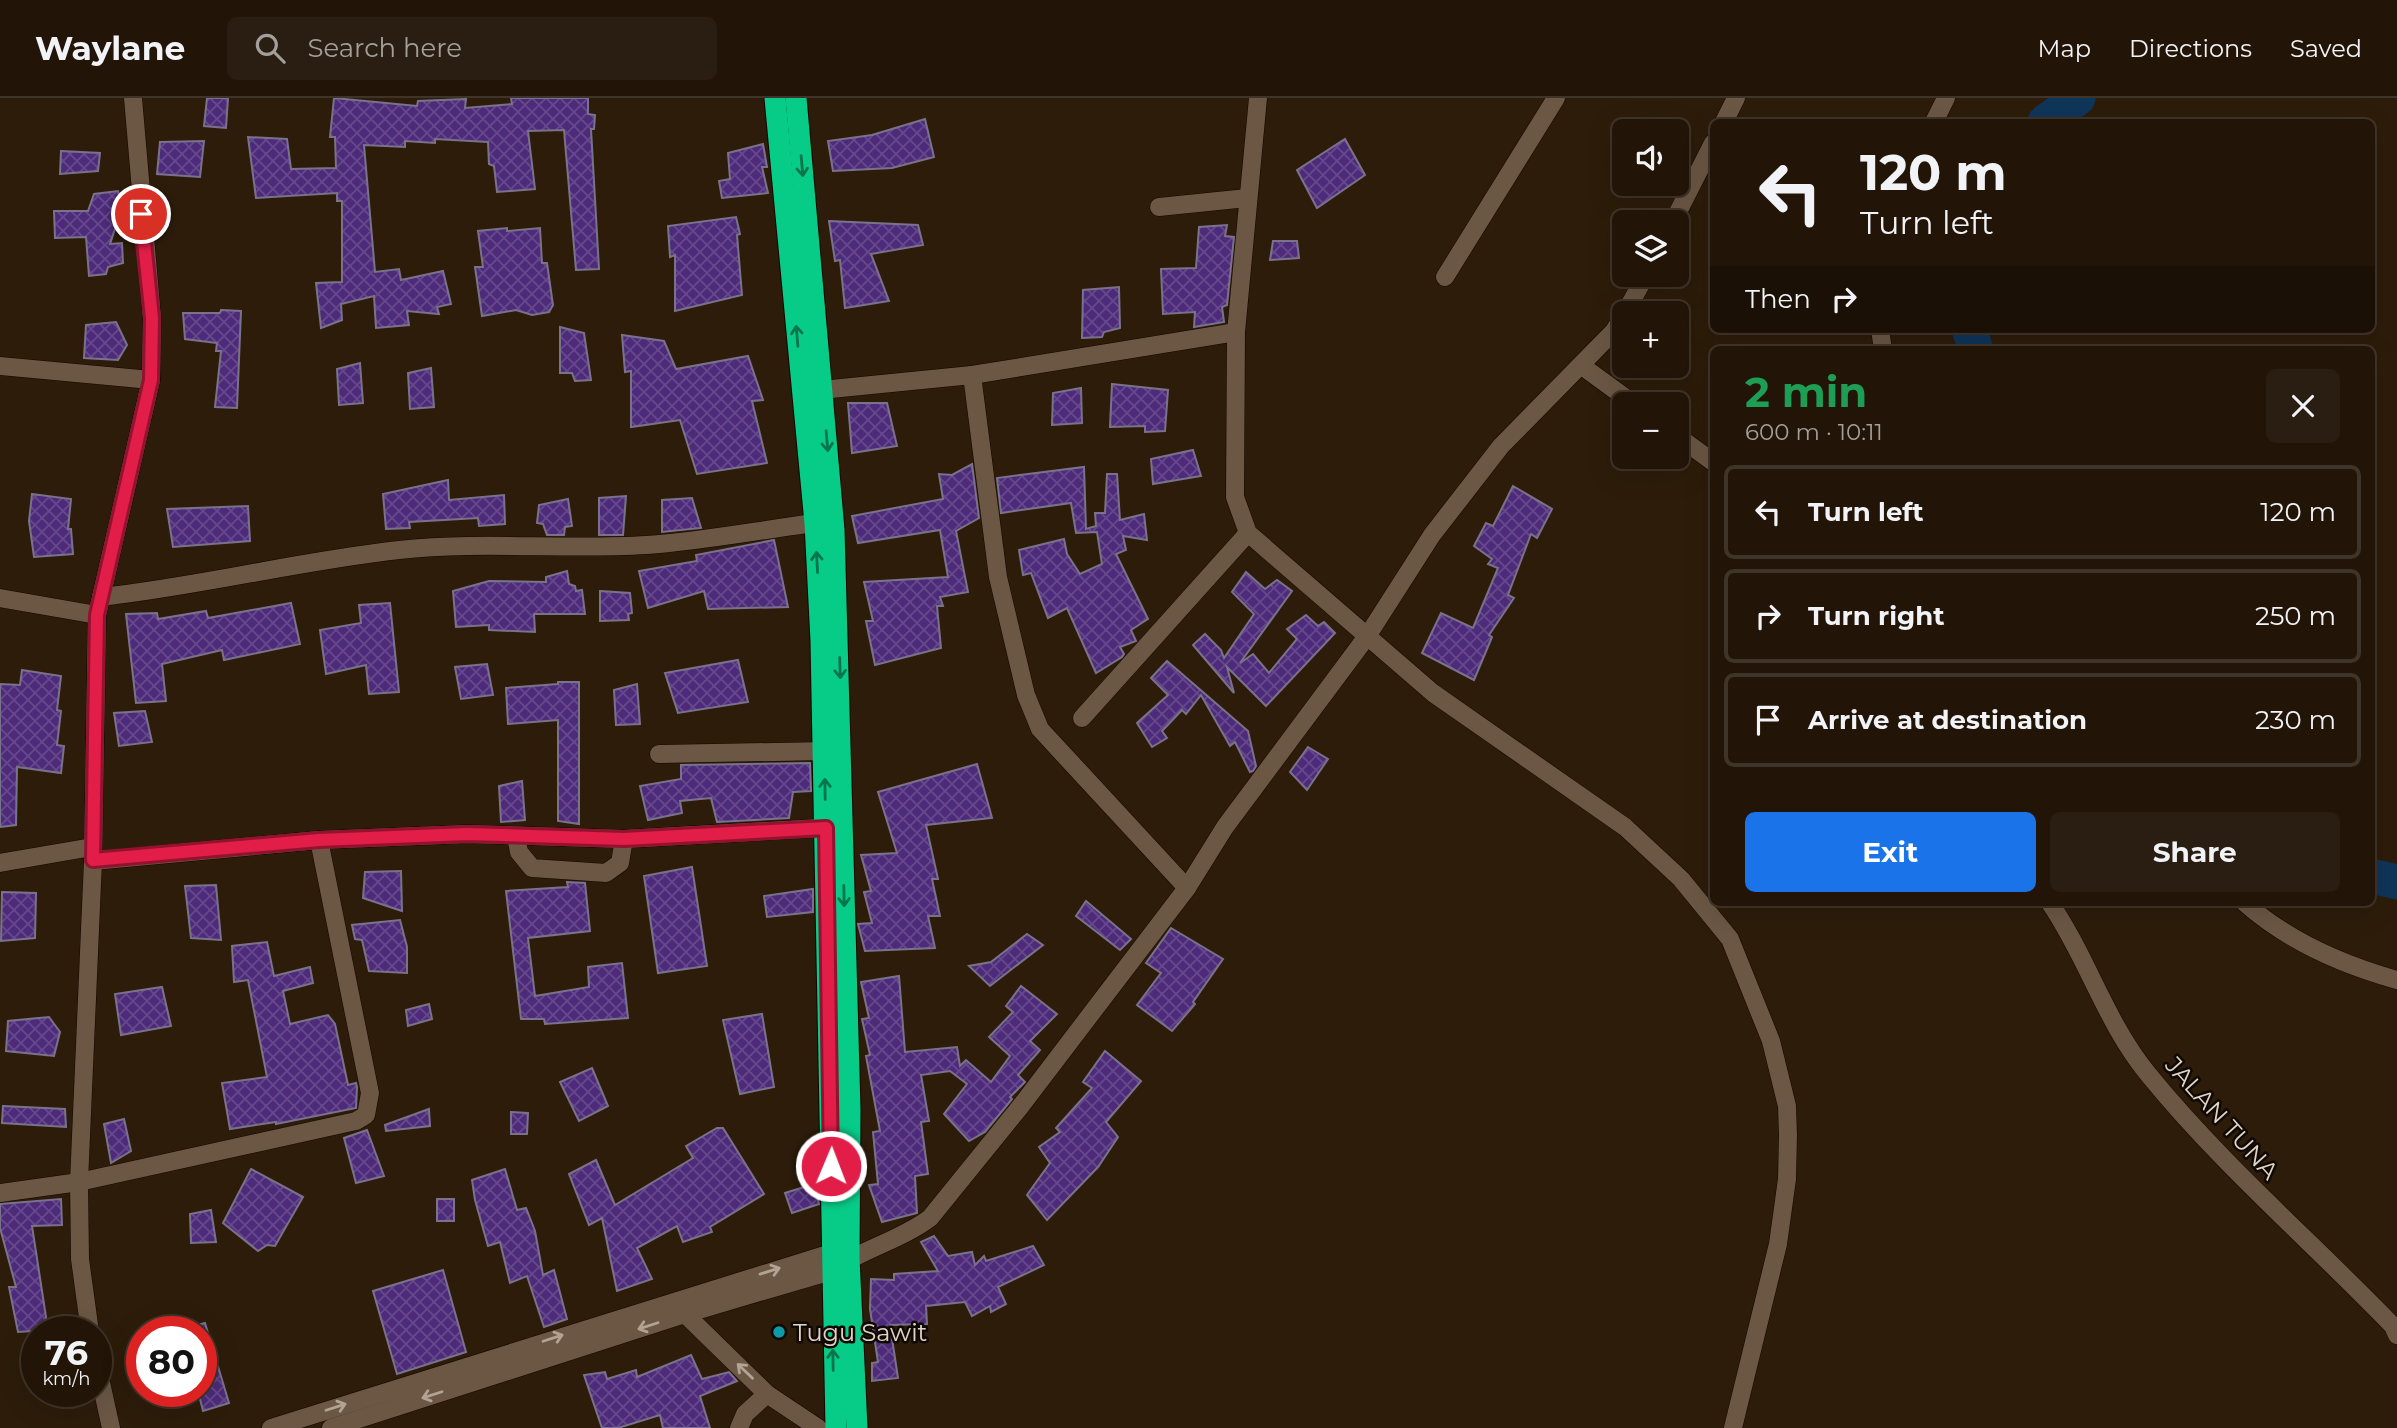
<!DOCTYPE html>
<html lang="en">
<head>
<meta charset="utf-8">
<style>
	body { margin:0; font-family:Montserrat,sans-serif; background:#2a1e12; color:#f1f3f6; height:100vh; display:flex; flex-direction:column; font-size:26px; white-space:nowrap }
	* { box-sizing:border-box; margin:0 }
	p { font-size:23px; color:#a29f9c }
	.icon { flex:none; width:38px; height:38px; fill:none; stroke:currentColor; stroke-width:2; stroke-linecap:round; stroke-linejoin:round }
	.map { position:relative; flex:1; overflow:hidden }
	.details { position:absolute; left:1710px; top:248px; width:665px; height:560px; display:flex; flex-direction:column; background:#221508; border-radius:10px; box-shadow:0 7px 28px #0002,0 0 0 2px #3f3429 }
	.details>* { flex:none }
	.top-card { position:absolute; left:1710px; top:21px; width:665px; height:214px; border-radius:10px; box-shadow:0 7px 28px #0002,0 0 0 2px #3f3429; background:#221508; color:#f1f3f6; overflow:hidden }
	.fabs { position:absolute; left:1612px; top:21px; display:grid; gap:14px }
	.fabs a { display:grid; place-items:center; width:77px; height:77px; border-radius:10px; background:#221508; box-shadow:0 7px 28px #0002,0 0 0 2px #3f3429; font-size:35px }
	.speed { position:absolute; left:21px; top:1218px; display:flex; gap:14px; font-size:35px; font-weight:700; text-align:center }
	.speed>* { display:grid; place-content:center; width:91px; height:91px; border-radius:50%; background:#221508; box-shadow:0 7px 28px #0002,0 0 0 2px #3f3429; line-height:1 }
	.speed small { font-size:18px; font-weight:400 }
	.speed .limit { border:10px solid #d22; background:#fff; color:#111 }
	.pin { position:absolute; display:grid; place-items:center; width:60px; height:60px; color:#fff; margin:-30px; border:4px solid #fff; border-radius:50%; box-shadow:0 2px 7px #0007 }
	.me { position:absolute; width:77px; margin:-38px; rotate:1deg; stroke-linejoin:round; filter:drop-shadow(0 0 5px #0008) }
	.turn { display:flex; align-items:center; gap:24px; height:147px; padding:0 35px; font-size:32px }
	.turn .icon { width:91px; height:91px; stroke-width:2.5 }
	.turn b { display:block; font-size:49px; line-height:60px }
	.then { display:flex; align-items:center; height:66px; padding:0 35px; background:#0003; gap:14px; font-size:26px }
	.round { display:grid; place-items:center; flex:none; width:74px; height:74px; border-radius:10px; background:#2a1e12 }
	.overview { display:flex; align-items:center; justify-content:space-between; height:119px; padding:0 35px }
	h1 { font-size:42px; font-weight:700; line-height:52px; color:#1e9e55 }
	.cta { display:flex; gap:14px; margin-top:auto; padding:14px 35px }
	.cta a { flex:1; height:80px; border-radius:10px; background:#1a73e8; color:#fff; font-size:28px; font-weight:700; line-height:80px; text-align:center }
	.cta a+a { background:#2a1e12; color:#f1f3f6 }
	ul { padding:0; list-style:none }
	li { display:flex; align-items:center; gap:21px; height:94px; margin:0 14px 10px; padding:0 21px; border:4px solid #3f3429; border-radius:10px }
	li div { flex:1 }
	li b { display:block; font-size:26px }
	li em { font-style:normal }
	header { display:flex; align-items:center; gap:42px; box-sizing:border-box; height:98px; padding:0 35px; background:#221508; border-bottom:2px solid #3f3429 }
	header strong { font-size:33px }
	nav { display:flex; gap:38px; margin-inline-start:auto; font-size:24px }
	.search { width:490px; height:63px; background:#2a1e12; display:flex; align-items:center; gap:18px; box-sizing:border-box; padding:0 24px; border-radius:10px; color:#a29f9c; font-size:26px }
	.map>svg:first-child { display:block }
</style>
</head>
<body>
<header>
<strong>Waylane</strong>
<div class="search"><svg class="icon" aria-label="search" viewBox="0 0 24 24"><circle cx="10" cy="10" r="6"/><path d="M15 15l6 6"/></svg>Search here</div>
<nav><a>Map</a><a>Directions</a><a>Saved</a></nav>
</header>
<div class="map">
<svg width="2397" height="1330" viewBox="0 0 2397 1330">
	<defs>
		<pattern id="building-cross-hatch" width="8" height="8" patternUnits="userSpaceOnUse" patternTransform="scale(1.75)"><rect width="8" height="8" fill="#4d2b7a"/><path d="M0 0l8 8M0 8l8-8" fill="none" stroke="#66498c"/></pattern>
	</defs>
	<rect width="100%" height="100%" fill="#2d1c0a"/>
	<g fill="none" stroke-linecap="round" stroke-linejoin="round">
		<g stroke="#0f3559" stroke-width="35">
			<polyline points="2045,24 2078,0"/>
			<polyline points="1969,231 1976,252"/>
			<polyline points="2371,778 2397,784"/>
		</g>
	</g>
	<g fill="url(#building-cross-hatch)" stroke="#7a728b" stroke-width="2">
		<polygon points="207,0 228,0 226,30 204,28"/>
		<polygon points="334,0 417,8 418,3 466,1 465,10 512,6 511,0 588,0 588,16 595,17 594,31 591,31 599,171 576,172 564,32 528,33 535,91 497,94 494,68 489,66 488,44 435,41 435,45 405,43 405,49 364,47 375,174 399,171 401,182 443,173 451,206 437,209 439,216 407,213 409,227 376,230 374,198 341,206 342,222 321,230 316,185 342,184 342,103 337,103 337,95 256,100 248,39 287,41 291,71 336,70 335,39 330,39"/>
		<polygon points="925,21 934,59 892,70 833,73 828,43 872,37"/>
		<polygon points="1345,41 1365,77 1317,110 1297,72"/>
		<polygon points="204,43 200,79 157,76 160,44"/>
		<polygon points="763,46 767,69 762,69 768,95 722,100 719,83 730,81 728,55"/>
		<polygon points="61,53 100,55 98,73 60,76"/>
		<polygon points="118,93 122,110 110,146 122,145 123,165 108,169 106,176 89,178 86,139 55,140 54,113 88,113 94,96"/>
		<polygon points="736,119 740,136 737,137 742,197 675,213 675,157 670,159 668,128"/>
		<polygon points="829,123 918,127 923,147 871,156 889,203 845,210 840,162 835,163"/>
		<polygon points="1227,127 1225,138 1234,139 1227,207 1222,209 1224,224 1194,229 1195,214 1163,216 1161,171 1196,170 1199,129"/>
		<polygon points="507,130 507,133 540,130 542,165 547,165 553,207 549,214 532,217 516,212 482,218 475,169 483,169 478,133"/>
		<polygon points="1273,143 1297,143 1299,160 1270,162"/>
		<polygon points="1119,189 1120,230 1104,234 1102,239 1082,240 1083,192"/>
		<polygon points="221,212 241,213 237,310 215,309 221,253 216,253 217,245 185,241 183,215 220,215"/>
		<polygon points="116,224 127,247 118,262 84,260 86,227"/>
		<polygon points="560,229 584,235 591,282 575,283 572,275 560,275"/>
		<polygon points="622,237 664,243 676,271 748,258 763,302 752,303 767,365 697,376 680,322 631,329 631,273 625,274"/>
		<polygon points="360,265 363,305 339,307 337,271"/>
		<polygon points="431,270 434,309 410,311 408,275"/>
		<polygon points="1112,286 1168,292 1165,333 1145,334 1145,328 1110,329"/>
		<polygon points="1081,290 1082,325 1052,327 1053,295"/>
		<polygon points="848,305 887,305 897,348 852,355"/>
		<polygon points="1193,352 1201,378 1153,386 1151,361"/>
		<polygon points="972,366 979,420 956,433 968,494 940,499 943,508 937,508 941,550 875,567 866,523 873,523 864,484 948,479 940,432 858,445 852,418 943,401 939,376 952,377"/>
		<polygon points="1084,369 1086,431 1096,428 1095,415 1105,415 1107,376 1117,376 1120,422 1144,416 1147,442 1123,438 1126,452 1116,456 1148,521 1131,532 1136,543 1120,549 1124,556 1122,559 1096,575 1067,510 1048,520 1031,475 1023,477 1019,452 1064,441 1067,456 1080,476 1102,466 1097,434 1076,435 1071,405 1001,415 997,380"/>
		<polygon points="448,382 449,402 504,397 505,426 479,428 478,420 409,424 410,430 386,431 383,396"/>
		<polygon points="1513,388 1552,411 1537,440 1531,436 1508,497 1514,500 1489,537 1492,539 1474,582 1422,555 1441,515 1473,530 1498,470 1488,466 1492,461 1474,448 1486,425 1493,428"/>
		<polygon points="32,396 71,401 68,431 71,431 73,456 34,459 29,423"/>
		<polygon points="626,398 623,437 599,437 599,400"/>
		<polygon points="692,400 701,430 662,434 662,402"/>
		<polygon points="568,401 572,428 565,429 564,437 547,437 543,426 537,425 539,407"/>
		<polygon points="248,408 250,443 173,449 167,411"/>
		<polygon points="774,442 788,509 708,511 704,493 648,510 639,473 697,463 696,457"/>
		<polygon points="567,473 569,486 575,488 576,493 582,492 585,516 534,516 535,534 489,532 489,527 456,529 453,493 489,483 546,484 546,479"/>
		<polygon points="1246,474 1265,491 1277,482 1292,493 1240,565 1253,556 1269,575 1297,541 1287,531 1306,517 1318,528 1324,524 1335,535 1266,608 1227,569 1234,595 1193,547 1205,536 1221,552 1224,560 1254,516 1232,494"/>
		<polygon points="600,493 630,495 632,515 628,516 629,522 600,523"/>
		<polygon points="291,505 300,546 224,562 222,552 162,566 166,603 136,605 126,516 157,515 158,521 206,513 208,520"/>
		<polygon points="390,505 399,594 369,596 366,567 326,576 320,532 361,525 359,507"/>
		<polygon points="738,562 748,604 678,615 665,575"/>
		<polygon points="1167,563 1248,633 1256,668 1253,673 1250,674 1235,644 1230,648 1201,597 1186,616 1182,612 1162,633 1167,640 1152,649 1137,625 1168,597 1151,580"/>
		<polygon points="487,566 493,597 461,601 455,569"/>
		<polygon points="22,572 61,578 57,612 61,613 57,647 64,648 61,675 17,669 16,727 0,729 0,586 20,587"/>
		<polygon points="558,584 579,584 579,726 558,723 558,622 508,626 506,590 558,586"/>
		<polygon points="637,586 640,626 616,627 614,592"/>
		<polygon points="145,613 152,644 119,648 114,615"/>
		<polygon points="1308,649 1328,661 1307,692 1290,674"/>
		<polygon points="810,665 811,693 793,694 789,720 717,724 711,700 680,703 682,715 648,722 640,688 681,681 681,667"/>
		<polygon points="977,666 992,720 926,727 938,781 932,781 940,818 928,818 935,850 865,853 858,826 872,825 864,794 871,793 861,757 897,755 878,694"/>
		<polygon points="522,683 525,722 501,724 499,688"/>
		<polygon points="692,769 707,868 658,875 644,778"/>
		<polygon points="401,773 402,813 363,800 365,774"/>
		<polygon points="567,784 585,785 590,833 528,840 535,898 589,889 588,869 622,865 628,920 545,926 544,921 521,921 506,793 568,789"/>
		<polygon points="216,787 221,842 191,840 185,788"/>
		<polygon points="813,791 813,814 767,819 764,798"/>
		<polygon points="2,794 36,795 35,840 1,843"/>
		<polygon points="1086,803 1131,841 1120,852 1076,818"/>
		<polygon points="400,822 407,849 407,875 369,873 362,842 355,841 352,827"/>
		<polygon points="1171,830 1223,861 1193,904 1195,906 1172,933 1137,907 1161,875 1146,865"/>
		<polygon points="1027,836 1043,847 990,888 969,868 991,864"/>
		<polygon points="267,844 274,878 310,869 313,885 283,893 290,926 328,917 335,926 348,987 356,985 357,989 356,1010 276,1026 276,1024 230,1031 222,985 267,979 248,882 234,884 232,848"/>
		<polygon points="899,878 905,954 957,949 960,968 966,962 991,984 1010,958 989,939 1013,914 1006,908 1021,888 1057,916 1030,943 1040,952 1018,977 1025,984 1010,999 1012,1001 985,1034 969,1043 944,1016 967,986 950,973 921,977 929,1023 921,1024 928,1076 915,1078 917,1115 882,1124 869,1087 878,1086 873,1034 880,1033 866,958 870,957 862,921 869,920 861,884"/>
		<polygon points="162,889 171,928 121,937 115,896"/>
		<polygon points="429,906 432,921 408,928 406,912"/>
		<polygon points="762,916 774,989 740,996 723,922"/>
		<polygon points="49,919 60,934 54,958 6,953 8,923"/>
		<polygon points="1105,953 1141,983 1106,1024 1118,1039 1098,1069 1047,1122 1027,1097 1050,1065 1039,1049 1060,1034 1056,1030 1092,990 1083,984"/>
		<polygon points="592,970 608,1008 579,1023 560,984"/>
		<polygon points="3,1008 65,1011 66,1029 2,1025"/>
		<polygon points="429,1011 430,1028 386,1033 385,1027"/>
		<polygon points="511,1014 528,1015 527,1036 511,1036"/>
		<polygon points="124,1021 131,1053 111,1065 104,1026"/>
		<polygon points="717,1030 723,1030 764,1096 710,1129 712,1134 683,1144 677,1128 637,1150 652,1181 617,1193 602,1120 589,1127 569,1076 596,1062 615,1107 693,1060 686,1048"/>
		<polygon points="367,1032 384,1078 356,1085 344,1040"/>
		<polygon points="251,1071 303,1099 275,1148 267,1147 258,1153 223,1125"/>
		<polygon points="505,1071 517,1112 526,1110 535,1133 543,1177 554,1172 567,1221 544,1229 527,1178 510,1185 500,1144 488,1148 475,1102 472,1082"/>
		<polygon points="814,1086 819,1106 792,1115 785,1095"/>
		<polygon points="61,1101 62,1127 32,1128 48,1232 18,1234 9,1189 16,1189 0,1130 0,1106"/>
		<rect x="437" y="1101" width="17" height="22"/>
		<polygon points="211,1112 216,1144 191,1145 190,1116"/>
		<polygon points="934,1138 948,1158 972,1154 975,1167 984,1158 986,1163 1033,1148 1044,1167 998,1189 1006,1206 991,1214 990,1208 972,1218 965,1204 926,1208 927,1226 890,1227 898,1280 872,1283 872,1265 878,1264 870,1211 871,1181 894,1182 894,1176 938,1173 921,1144"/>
		<polygon points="443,1172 466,1254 397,1276 373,1193"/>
		<polygon points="205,1225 229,1305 203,1313 198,1293 201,1293 201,1226"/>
		<polygon points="691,1257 702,1281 729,1274 737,1283 700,1298 710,1330 663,1330 660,1317 618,1330 602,1330 584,1277 605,1274 607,1281 636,1272 637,1279"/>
	</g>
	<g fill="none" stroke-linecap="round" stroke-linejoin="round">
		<g stroke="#150600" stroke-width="19">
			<g id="minor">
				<polyline points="1258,0 1236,234 1235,399 1248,435 1433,595 1625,729 1681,781 1730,841 1771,943 1787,1008 1788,1037 1787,1081 1778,1146 1733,1330"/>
				<polyline points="1724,24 1736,0"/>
				<polyline points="1934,24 1946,0"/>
				<polyline points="1159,109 1247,100"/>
				<polyline points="1673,124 1713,45"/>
				<polyline points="1445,179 1556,0"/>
				<polyline points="1625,215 1646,177"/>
				<polyline points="1880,231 1883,252"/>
				<polyline points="0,268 151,282"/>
				<polyline points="1582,268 1634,306"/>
				<polyline points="972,277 998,479 1026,597 1040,631 1187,790"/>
				<polyline points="821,292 972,277 1236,234"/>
				<polyline points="1676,337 1713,364"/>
				<path d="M101,499c100,-11 198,-36 298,-47 82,-9 165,0 248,-5 56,-4 113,-15 168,-22"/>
				<polyline points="0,500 97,517"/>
				<polyline points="1082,620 1248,435"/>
				<polyline points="659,656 825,653"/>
				<polyline points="516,738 519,754 532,770 606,775 620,765 624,741"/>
				<polyline points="93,763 319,742 467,736 624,741 837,729"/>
				<polyline points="0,765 92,749"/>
				<path d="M2050,805c37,54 56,120 98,171 74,91 164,168 245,252l4,9"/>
				<path d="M2245,805c42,37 98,62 152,77"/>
				<polyline points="0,1095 79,1084 356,1023 366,1017 370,995 319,742"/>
				<polyline points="681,1207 685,1216 767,1296 818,1330"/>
				<polyline points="90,1234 80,1161 79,1084 93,763 97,517 151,282 152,220 133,0"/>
				<polyline points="96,1262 111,1330"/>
				<polyline points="271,1330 831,1155 843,1158"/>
				<path d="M331,1330l354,-114 146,-43c31,-22 68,-30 99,-53l90,-111 167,-219 38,-61 143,-192 64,-100 69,-89 113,-115 10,-16"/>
				<polyline points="739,1330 745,1316 767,1296"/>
			</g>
		</g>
		<g stroke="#150600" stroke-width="23">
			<g id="highway">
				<polyline points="775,0 815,425 821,543 836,1330"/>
				<polyline points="796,0 834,432 850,1011 849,1160 857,1330"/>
			</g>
		</g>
		<use href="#minor" stroke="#6b5744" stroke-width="18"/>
		<use href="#highway" stroke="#06cc88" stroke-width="21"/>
	</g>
	<defs><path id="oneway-shaft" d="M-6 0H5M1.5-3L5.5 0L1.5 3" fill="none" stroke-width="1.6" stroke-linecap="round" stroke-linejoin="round" transform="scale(1.75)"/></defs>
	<g stroke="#0a744c">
		<use href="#oneway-shaft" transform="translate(802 68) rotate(85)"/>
		<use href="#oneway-shaft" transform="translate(797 238) rotate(-95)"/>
		<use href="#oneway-shaft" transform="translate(827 343) rotate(85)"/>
		<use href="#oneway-shaft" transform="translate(817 464) rotate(-93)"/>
		<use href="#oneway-shaft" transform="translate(840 570) rotate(88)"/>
		<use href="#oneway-shaft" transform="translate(825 691) rotate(-91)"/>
		<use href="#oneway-shaft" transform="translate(844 798) rotate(89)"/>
		<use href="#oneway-shaft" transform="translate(833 1262) rotate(-91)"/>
	</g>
	<g stroke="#b2a394">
		<use href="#oneway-shaft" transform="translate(770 1173) rotate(-17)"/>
		<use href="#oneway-shaft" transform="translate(648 1228) rotate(162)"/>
		<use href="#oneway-shaft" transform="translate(553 1240) rotate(-18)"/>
		<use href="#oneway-shaft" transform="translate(745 1273) rotate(-136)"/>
		<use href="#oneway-shaft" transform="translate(432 1297) rotate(162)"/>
		<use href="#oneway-shaft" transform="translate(336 1309) rotate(-18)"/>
	</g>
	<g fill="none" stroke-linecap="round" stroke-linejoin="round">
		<g stroke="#92132f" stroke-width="18">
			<polyline id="route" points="141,116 152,220 151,282 97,517 93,762 319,742 467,736 624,741 826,730 831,1068"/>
		</g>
		<use href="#route" stroke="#e11d48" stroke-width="12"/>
	</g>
	<circle fill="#0f9aa8" stroke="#0f0803" stroke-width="2.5" cx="779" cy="1234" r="7"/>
	<g text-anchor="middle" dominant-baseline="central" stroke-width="5" stroke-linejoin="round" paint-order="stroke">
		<g font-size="24" fill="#e1d5ca" stroke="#0f0803">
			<text transform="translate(2222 1020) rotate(48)">JALAN TUNA</text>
		</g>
		<g font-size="24" fill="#e1d5ca" stroke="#0f0803" text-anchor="start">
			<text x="793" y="1234">Tugu Sawit</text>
		</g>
	</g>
</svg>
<div class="fabs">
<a><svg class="icon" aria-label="sound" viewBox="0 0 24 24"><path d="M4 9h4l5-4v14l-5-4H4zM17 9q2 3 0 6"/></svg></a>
<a><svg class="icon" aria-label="layers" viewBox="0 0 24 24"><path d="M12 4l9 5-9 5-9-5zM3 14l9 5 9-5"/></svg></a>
<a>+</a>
<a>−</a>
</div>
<div class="speed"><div>76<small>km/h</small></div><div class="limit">80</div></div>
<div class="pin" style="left:141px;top:116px;background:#d93025"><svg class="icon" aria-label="arrive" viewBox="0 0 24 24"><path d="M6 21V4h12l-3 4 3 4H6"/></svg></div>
<svg class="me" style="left:831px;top:1068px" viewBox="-20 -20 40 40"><circle r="17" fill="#e11d48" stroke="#fff" stroke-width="3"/><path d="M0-11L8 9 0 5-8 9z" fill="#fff"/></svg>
<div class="top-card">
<div class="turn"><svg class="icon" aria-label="left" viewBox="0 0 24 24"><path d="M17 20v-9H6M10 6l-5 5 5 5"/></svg><div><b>120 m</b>Turn left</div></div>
<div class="then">Then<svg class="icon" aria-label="right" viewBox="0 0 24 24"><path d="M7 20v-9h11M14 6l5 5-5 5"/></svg></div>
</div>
<section class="details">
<div class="overview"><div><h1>2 min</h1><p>600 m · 10:11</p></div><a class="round"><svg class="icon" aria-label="close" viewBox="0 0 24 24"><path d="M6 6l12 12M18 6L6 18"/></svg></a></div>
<ul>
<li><svg class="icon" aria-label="left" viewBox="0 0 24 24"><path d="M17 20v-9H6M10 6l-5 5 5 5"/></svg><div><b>Turn left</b></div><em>120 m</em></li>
<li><svg class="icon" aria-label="right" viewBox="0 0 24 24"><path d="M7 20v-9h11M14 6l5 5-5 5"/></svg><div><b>Turn right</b></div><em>250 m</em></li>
<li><svg class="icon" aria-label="arrive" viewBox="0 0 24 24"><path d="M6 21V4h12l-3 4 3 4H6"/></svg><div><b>Arrive at destination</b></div><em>230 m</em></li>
</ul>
<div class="cta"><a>Exit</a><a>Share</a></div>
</section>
</div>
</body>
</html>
